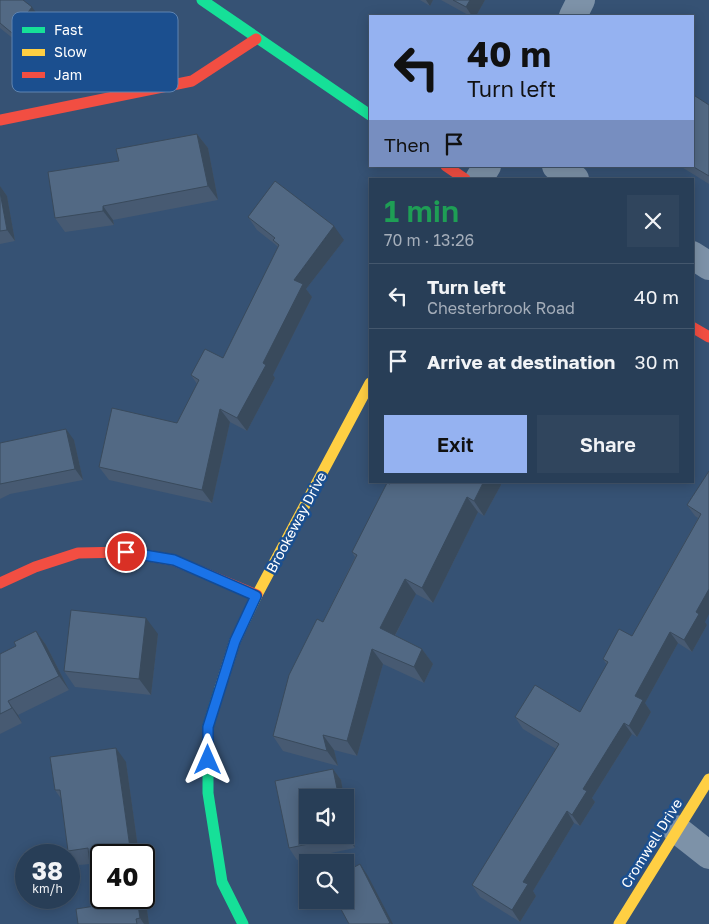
<!DOCTYPE html>
<html lang="en">
<head>
<meta charset="utf-8">
<style>
	body { margin:0; font-family:"Golos Text",sans-serif; background:#30455d; color:#f1f3f6; height:100vh; display:flex; flex-direction:column; font-size:19px; white-space:nowrap }
	* { box-sizing:border-box; margin:0 }
	p { font-size:16px; color:#a5aeba }
	.icon { flex:none; width:28px; height:28px; fill:none; stroke:currentColor; stroke-width:2; stroke-linecap:round; stroke-linejoin:round }
	.map { position:relative; flex:1; overflow:hidden }
	.drawer { position:absolute; left:369px; top:178px; width:325px; height:305px; display:flex; flex-direction:column; background:#283e57; border-radius:0px; box-shadow:0 2px 12px #0003,0 0 0 1px #44576d }
	.drawer>* { flex:none }
	.guide { position:absolute; left:369px; top:15px; width:325px; height:152px; border-radius:0px; box-shadow:0 2px 12px #0003,0 0 0 1px #44576d; background:#95b2f1; color:#111; overflow:hidden }
	.buttons { position:absolute; left:299px; top:789px; display:grid; gap:10px }
	.buttons a { display:grid; place-items:center; width:55px; height:55px; border-radius:0px; background:#283e57; box-shadow:0 2px 12px #0003,0 0 0 1px #44576d; font-size:25px }
	.speed { position:absolute; left:15px; top:844px; display:flex; gap:10px; font-size:25px; font-weight:700; text-align:center }
	.speed>* { display:grid; place-content:center; width:65px; height:65px; border-radius:50%; background:#283e57; box-shadow:0 2px 12px #0003,0 0 0 1px #44576d; line-height:1 }
	.speed small { font-size:12px; font-weight:400 }
	.speed .limit { border:2px solid #111; border-radius:8px; background:#fff; color:#111 }
	.pin { position:absolute; display:grid; place-items:center; width:42px; height:42px; color:#fff; margin:-21px; border:2px solid #fff; border-radius:50%; box-shadow:0 1px 5px #0007 }
	.me { position:absolute; width:55px; margin:-28px; rotate:0deg; stroke-linejoin:round; filter:drop-shadow(0 0 4px #0008) }
	.turn { display:flex; align-items:center; gap:18px; height:105px; padding:0 15px; font-size:22px }
	.turn .icon { width:65px; height:65px; stroke-width:2.5 }
	.turn b { display:block; font-size:35px; line-height:42px }
	.then { display:flex; align-items:center; height:48px; padding:0 15px; background:#0003; gap:10px; font-size:19px }
	.round { display:grid; place-items:center; flex:none; width:52px; height:52px; border-radius:0px; background:#30455d }
	.head { display:flex; align-items:center; justify-content:space-between; height:85px; padding:0 15px }
	h1 { font-size:30px; font-weight:600; line-height:38px; color:#1e9e55 }
	.cta { display:flex; gap:10px; margin-top:auto; padding:10px 15px }
	.cta a { flex:1; height:58px; border-radius:0px; background:#95b2f1; color:#111; font-size:20px; font-weight:600; line-height:58px; text-align:center }
	.cta a+a { background:#30455d; color:#f1f3f6 }
	ul { padding:0; list-style:none }
	li { display:flex; align-items:center; gap:15px; height:65px; padding:0 15px; border-top:1px solid #44576d }
	li div { flex:1 }
	li b { display:block; font-size:19px }
	li em { font-style:normal }
	.map>svg:first-child { display:block }
</style>
</head>
<body>
<div class="map">
<svg width="709" height="924" viewBox="0 0 709 924">
	<rect width="100%" height="100%" fill="#365274"/>
	<g fill="none" stroke-linecap="round" stroke-linejoin="round">
		<g stroke="#7d92a8" stroke-width="28">
			<polyline points="573,16 581,0"/>
			<polyline points="556,166 575,179"/>
			<polyline points="479,179 487,166"/>
			<polyline points="692,255 709,266"/>
			<polyline points="676,829 709,855"/>
		</g>
		<g stroke="#16e098" stroke-width="11">
			<polyline points="202,0 370,115"/>
			<polyline points="220,688 208,727 208,793 222,882 243,924"/>
		</g>
		<g stroke="#ffcf43" stroke-width="11">
			<polyline points="220,688 235,641 257,595 370,383"/>
			<polyline points="619,924 709,779"/>
		</g>
		<g stroke="#f24e42" stroke-width="11">
			<polyline points="0,120 192,81 256,39"/>
			<polyline points="446,166 465,179"/>
			<polyline points="692,327 709,337"/>
			<polyline points="0,583 35,567 78,553 127,552 173,560 257,595"/>
		</g>
	</g>
	<g fill="#475a72">
		<polygon points="0,0 40,18 20,44 0,28"/>
		<polygon points="420,0 433,0 430,6"/>
		<polygon points="441,0 485,0 476,16 470,16"/>
		<polygon points="692,94 709,105 709,184 680,166 692,166"/>
		<polygon points="197,134 208,148 218,200 113,220 114,225 65,232 55,218 119,161"/>
		<polygon points="0,186 7,196 15,241 0,244"/>
		<polygon points="248,217 344,240 306,289 312,297 273,375 275,378 247,431 230,422 212,503 109,480 99,467 177,423 197,384 191,375 223,358 278,247 276,245 257,230"/>
		<polygon points="74,440 83,480 10,494 0,499 0,443"/>
		<polygon points="709,471 705,622 707,625 692,652 678,643 645,703 651,712 637,737 632,734 592,798 595,802 580,826 574,823 533,891 536,896 520,922 480,897 472,885 556,749 523,729 515,717 580,712 607,665 603,659 632,636 698,518 695,516 687,505"/>
		<polygon points="390,484 501,485 484,516 478,512 433,603 416,594 395,636 422,649 433,664 424,683 383,664 357,756 334,750 338,766 283,751 273,736 323,622 355,557 352,552"/>
		<polygon points="36,631 46,645 69,690 18,715 22,723 0,734 0,654 16,646"/>
		<polygon points="158,634 151,695 75,687 64,671"/>
		<polygon points="126,762 139,855 101,855 144,887 149,924 78,924 95,906 90,864 79,865 68,851 62,800 55,790"/>
		<polygon points="333,769 341,780 344,798 308,798 308,835 345,835 345,801 355,848 297,860 289,848 275,781"/>
	</g>
	<g fill="#394a5c">
		<polygon points="426,0 433,0 430,6"/>
		<polygon points="470,0 485,0 476,16 472,16 466,7"/>
		<polygon points="32,7 40,18 20,44 12,33"/>
		<polygon points="197,134 208,148 218,200 208,186"/>
		<polygon points="0,186 7,196 15,241 7,230 0,192"/>
		<polygon points="103,206 113,220 114,225 103,211"/>
		<polygon points="334,226 344,240 306,289 312,297 273,375 275,378 247,431 237,418 263,363 294,280"/>
		<polygon points="220,409 230,422 212,503 202,490"/>
		<polygon points="66,429 74,440 83,480 75,469"/>
		<polygon points="484,481 499,481 501,485 484,516 474,501"/>
		<polygon points="467,497 478,512 433,603 422,588"/>
		<polygon points="405,579 416,594 391,643 380,628"/>
		<polygon points="709,589 709,614 705,622 707,625 692,652 684,640 696,612"/>
		<polygon points="146,618 158,634 151,695 139,679"/>
		<polygon points="36,631 46,645 69,690 59,676"/>
		<polygon points="670,632 678,643 645,703 651,712 637,737 629,726 635,696"/>
		<polygon points="372,649 383,664 357,756 347,741"/>
		<polygon points="422,649 433,664 424,683 414,667"/>
		<polygon points="8,701 18,715 22,723 12,708"/>
		<polygon points="624,723 632,734 592,798 595,802 580,826 572,815 583,789"/>
		<polygon points="323,735 334,750 338,766 327,751"/>
		<polygon points="116,748 126,762 139,855 131,855"/>
		<polygon points="333,769 341,780 344,798 339,798"/>
		<polygon points="345,801 355,848 347,836 345,827"/>
		<polygon points="567,811 574,823 533,891 536,896 520,922 512,910 523,882"/>
		<polygon points="360,864 368,876 393,924 391,924"/>
		<polygon points="144,887 149,924 144,924 140,918 137,898 144,898"/>
	</g>
	<g fill="#526984" stroke="#394a5c">
		<polygon points="0,0 23,0 32,7 12,33 0,23"/>
		<polygon points="453,0 470,0 466,7"/>
		<polygon points="692,94 709,105 709,176 692,166"/>
		<polygon points="197,134 208,186 103,206 103,211 55,218 48,172 119,161 116,149"/>
		<polygon points="275,181 334,226 294,280 303,284 263,363 266,365 237,418 220,409 202,490 99,467 112,408 177,423 199,380 191,375 205,349 223,358 279,245 273,240 275,238 248,217"/>
		<polygon points="0,192 7,230 0,231"/>
		<polygon points="66,429 75,469 0,484 0,443"/>
		<polygon points="709,471 709,589 696,612 699,614 684,640 670,632 635,696 643,700 629,726 624,723 583,789 587,791 572,815 567,811 523,882 528,884 512,910 472,885 559,744 515,717 535,685 580,712 608,662 603,659 619,629 632,636 701,514 687,505"/>
		<polygon points="391,481 484,481 474,501 467,497 422,588 405,579 380,628 422,649 414,667 372,649 347,741 323,735 327,751 273,736 289,675 317,619 323,622 357,555 352,552 387,483 390,484"/>
		<polygon points="71,610 146,618 139,679 64,671"/>
		<polygon points="36,631 59,676 8,701 12,708 0,714 0,654 16,646 14,642"/>
		<polygon points="116,748 131,855 101,855 101,898 137,898 140,918 136,919 137,924 78,924 76,909 95,906 88,848 68,851 60,790 55,790 50,757"/>
		<polygon points="333,769 339,798 308,798 308,835 345,835 345,827 347,836 289,848 275,781"/>
		<polygon points="360,864 390,923 388,924 349,924 336,900 345,900 345,872"/>
	</g>
	<g fill="none" stroke-linecap="round" stroke-linejoin="round">
		<g stroke="#114b97" stroke-width="12">
			<polyline id="route" points="126,552 174,560 256,596 235,641 208,727 208,760"/>
		</g>
		<use href="#route" stroke="#1a73e8" stroke-width="9"/>
	</g>
	<g text-anchor="middle" dominant-baseline="central" stroke-width="5" stroke-linejoin="round" paint-order="stroke">
		<g font-size="14" fill="#fff" stroke="#1b4f8f">
			<text transform="translate(296 522) rotate(-62)">Brookeway Drive</text>
			<text transform="translate(651 843) rotate(-58)">Cromwell Drive</text>
		</g>
	</g>
	<rect x="12" y="12" width="166" height="80" rx="8" fill="#1b4f8f" stroke="#5f84b1" stroke-width="1"/>
	<rect x="22" y="27" width="23" height="6" fill="#16e098"/>
	<rect x="22" y="49" width="23" height="7" fill="#ffcf43"/>
	<rect x="22" y="72" width="23" height="6" fill="#f24e42"/>
	<g font-size="14" fill="#fff">
		<text x="54" y="35">Fast</text>
		<text x="54" y="57">Slow</text>
		<text x="54" y="80">Jam</text>
	</g>
</svg>
<div class="buttons">
<a><svg class="icon" aria-label="sound" viewBox="0 0 24 24"><path d="M4 9h4l5-4v14l-5-4H4zM17 9q2 3 0 6"/></svg></a>
<a><svg class="icon" aria-label="search" viewBox="0 0 24 24"><circle cx="10" cy="10" r="6"/><path d="M15 15l6 6"/></svg></a>
</div>
<div class="speed"><div>38<small>km/h</small></div><div class="limit">40</div></div>
<div class="pin" style="left:126px;top:552px;background:#d93025"><svg class="icon" aria-label="arrive" viewBox="0 0 24 24"><path d="M6 21V4h12l-3 4 3 4H6"/></svg></div>
<svg class="me" style="left:208px;top:760px" viewBox="-20 -20 40 40"><path d="M0-17L14 15 0 8-14 15z" fill="#1a73e8" stroke="#fff" stroke-width="4"/></svg>
<div class="guide">
<div class="turn"><svg class="icon" aria-label="left" viewBox="0 0 24 24"><path d="M17 20v-9H6M10 6l-5 5 5 5"/></svg><div><b>40 m</b>Turn left</div></div>
<div class="then">Then<svg class="icon" aria-label="arrive" viewBox="0 0 24 24"><path d="M6 21V4h12l-3 4 3 4H6"/></svg></div>
</div>
<section class="drawer">
<div class="head"><div><h1>1 min</h1><p>70 m · 13:26</p></div><a class="round"><svg class="icon" aria-label="close" viewBox="0 0 24 24"><path d="M6 6l12 12M18 6L6 18"/></svg></a></div>
<ul>
<li><svg class="icon" aria-label="left" viewBox="0 0 24 24"><path d="M17 20v-9H6M10 6l-5 5 5 5"/></svg><div><b>Turn left</b><p>Chesterbrook Road</p></div><em>40 m</em></li>
<li><svg class="icon" aria-label="arrive" viewBox="0 0 24 24"><path d="M6 21V4h12l-3 4 3 4H6"/></svg><div><b>Arrive at destination</b></div><em>30 m</em></li>
</ul>
<div class="cta"><a>Exit</a><a>Share</a></div>
</section>
</div>
</body>
</html>
